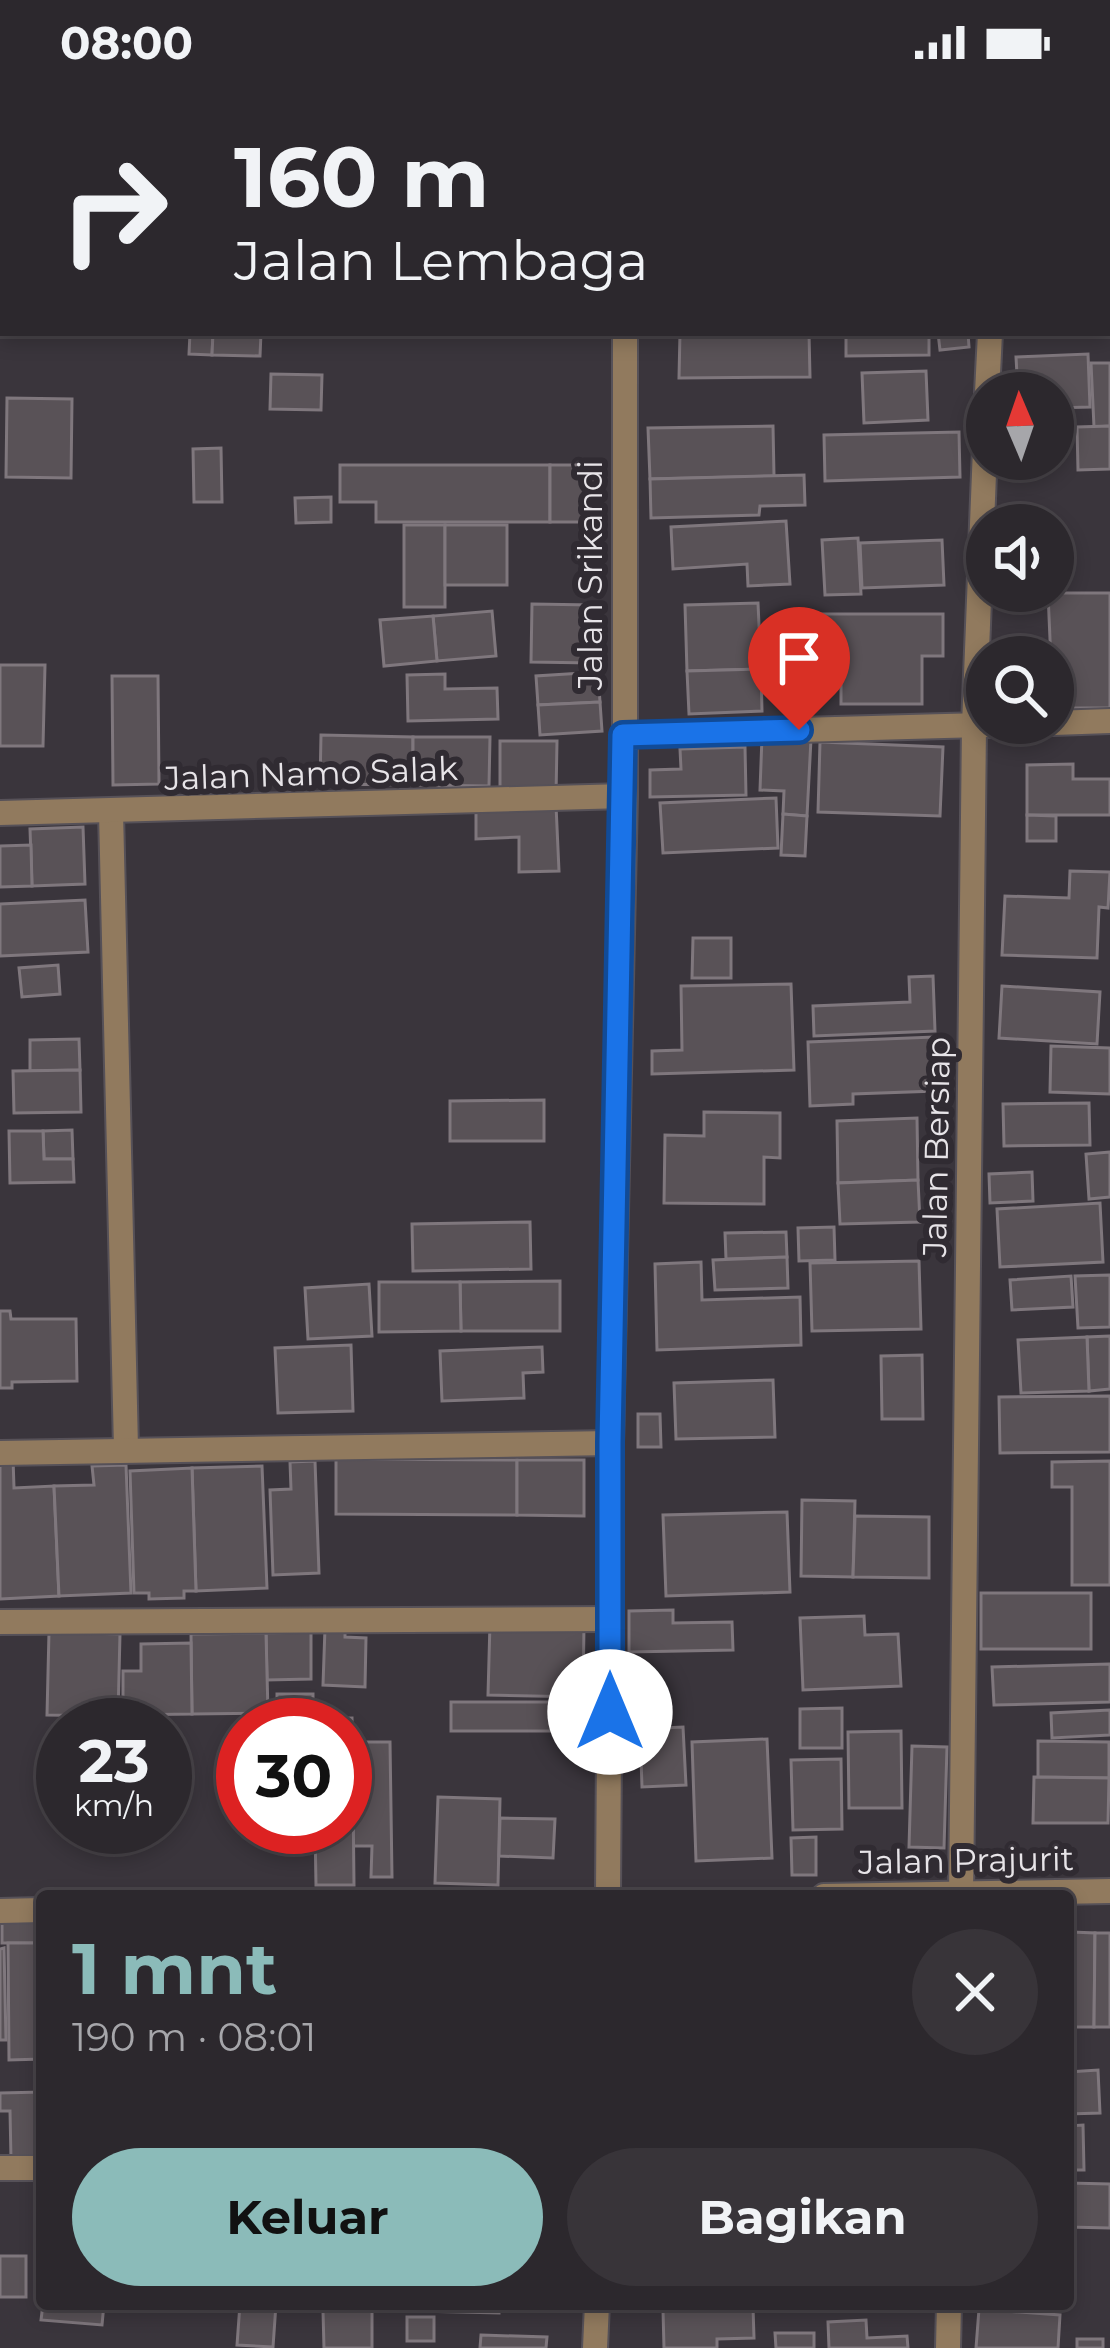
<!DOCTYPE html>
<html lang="id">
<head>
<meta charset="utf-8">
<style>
	body { margin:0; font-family:Montserrat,sans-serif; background:#383439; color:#f1f3f6; height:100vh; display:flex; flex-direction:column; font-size:45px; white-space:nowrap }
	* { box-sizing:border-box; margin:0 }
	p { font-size:39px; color:#a6a6aa }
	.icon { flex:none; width:66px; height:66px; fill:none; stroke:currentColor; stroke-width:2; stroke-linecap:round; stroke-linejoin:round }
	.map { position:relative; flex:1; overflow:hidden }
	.panel { position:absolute; left:36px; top:1806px; width:1038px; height:420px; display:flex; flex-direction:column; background:#2c282d; border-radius:12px; box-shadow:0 6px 18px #0003,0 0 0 3px #484449 }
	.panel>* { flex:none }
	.top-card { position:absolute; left:0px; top:0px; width:1110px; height:252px; box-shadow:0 6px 18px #0003,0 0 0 3px #484449; background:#2c282d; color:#f1f3f6; overflow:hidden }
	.needle { width:78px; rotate:358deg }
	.controls { position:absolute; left:966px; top:288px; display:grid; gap:24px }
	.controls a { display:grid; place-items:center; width:108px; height:108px; border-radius:50%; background:#2c282d; box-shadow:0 6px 18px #0003,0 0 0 3px #484449; font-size:60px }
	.speed { position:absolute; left:36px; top:1614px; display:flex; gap:24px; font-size:60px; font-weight:700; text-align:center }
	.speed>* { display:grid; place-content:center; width:156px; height:156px; border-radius:50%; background:#2c282d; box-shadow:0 6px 18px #0003,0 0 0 3px #484449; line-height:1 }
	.speed small { font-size:30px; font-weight:400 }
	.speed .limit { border:18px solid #d22; background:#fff; color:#111 }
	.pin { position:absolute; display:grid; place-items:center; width:102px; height:102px; color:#fff; margin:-123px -51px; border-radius:50% 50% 50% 0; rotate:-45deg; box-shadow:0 0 12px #0007 }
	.pin .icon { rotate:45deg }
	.me { position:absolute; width:132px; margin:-66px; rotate:0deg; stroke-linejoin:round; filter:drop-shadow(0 0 9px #0008) }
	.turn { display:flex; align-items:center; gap:42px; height:252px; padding:0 36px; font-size:54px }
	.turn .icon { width:156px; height:156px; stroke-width:2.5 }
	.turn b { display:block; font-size:84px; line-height:102px }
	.round { display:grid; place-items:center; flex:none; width:126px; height:126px; border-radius:63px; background:#383439 }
	.summary { display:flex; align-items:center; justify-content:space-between; height:204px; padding:0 36px }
	h1 { font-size:72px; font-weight:700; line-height:90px; color:#8bbbb9 }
	.button { display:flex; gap:24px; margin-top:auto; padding:24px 36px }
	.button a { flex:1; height:138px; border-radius:72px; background:#8bbbb9; color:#111; font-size:48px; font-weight:700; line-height:138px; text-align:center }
	.button a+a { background:#383439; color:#f1f3f6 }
	.status { display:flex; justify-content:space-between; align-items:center; height:84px; padding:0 60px; background:#2c282d; direction:ltr }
	.status svg { height:33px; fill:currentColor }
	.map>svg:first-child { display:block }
</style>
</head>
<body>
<div class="status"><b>08:00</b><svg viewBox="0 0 49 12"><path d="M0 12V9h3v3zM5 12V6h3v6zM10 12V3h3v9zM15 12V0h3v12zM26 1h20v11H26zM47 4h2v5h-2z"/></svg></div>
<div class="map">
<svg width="1110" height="2264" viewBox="0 0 1110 2264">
	<rect width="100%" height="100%" fill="#3a353c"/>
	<g fill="#595257" stroke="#7f777d" stroke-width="3">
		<polygon points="0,0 77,0 77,3 3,3 0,13"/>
		<rect x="692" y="0" width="107" height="3"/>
		<rect x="840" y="0" width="116" height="3"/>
		<polygon points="190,249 213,249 212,271 189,270"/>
		<polygon points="213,249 261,249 260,272 212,271"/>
		<polygon points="680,249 809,249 810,293 679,294"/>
		<polygon points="846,249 929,249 929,271 846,272"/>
		<polygon points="938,249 968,249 969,263 940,266"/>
		<polygon points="1088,270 1090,323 1053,324 1053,309 1018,309 1016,273"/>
		<polygon points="1091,279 1110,279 1110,342 1094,343"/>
		<polygon points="926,287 928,336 864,339 862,289"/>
		<polygon points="271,290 322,291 321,326 270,325"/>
		<polygon points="7,314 72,315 71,394 6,393"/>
		<polygon points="773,342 774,392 650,395 648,344"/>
		<polygon points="1110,342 1110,385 1078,386 1077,343"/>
		<polygon points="959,348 960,393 825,397 824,351"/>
		<polygon points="221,364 222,418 194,418 193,365"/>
		<polygon points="340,381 550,381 550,438 376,438 376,418 340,418"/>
		<rect x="550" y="381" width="47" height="57"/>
		<polygon points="804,391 805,421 760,422 759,431 651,434 650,395"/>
		<polygon points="331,413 331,438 296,439 295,414"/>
		<polygon points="786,437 790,500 748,502 747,480 673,485 671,443"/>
		<rect x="404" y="441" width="41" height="82"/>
		<rect x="445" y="441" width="62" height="60"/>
		<polygon points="858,454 861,510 825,511 822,456"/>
		<polygon points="942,456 944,501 862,504 860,459"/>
		<polygon points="1048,509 1110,509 1110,624 1053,624"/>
		<polygon points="758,519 761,585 687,587 685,521"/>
		<polygon points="532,520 592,521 592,579 531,578"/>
		<polygon points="492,527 496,572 437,577 433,532"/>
		<polygon points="818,530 943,530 943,572 922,572 922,620 841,620 841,582 818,583"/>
		<polygon points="433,532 437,577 384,582 380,536"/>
		<polygon points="0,581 45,581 43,662 0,662"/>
		<polygon points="761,585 762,627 689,630 687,587"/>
		<polygon points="598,588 600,618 538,621 536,592"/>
		<polygon points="445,590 445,605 497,604 498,635 408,637 407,591"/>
		<polygon points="112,592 158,592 159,700 113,701"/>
		<polygon points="600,618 602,647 540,651 538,621"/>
		<polygon points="321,651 413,653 413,701 320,700"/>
		<polygon points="413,653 490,653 489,702 413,701"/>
		<polygon points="762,653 811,655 807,732 783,730 784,707 760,706"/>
		<polygon points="500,657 557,657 556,712 500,712"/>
		<polygon points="820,658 943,663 940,732 818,728"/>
		<polygon points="745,663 746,711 650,713 650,686 681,685 680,665"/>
		<polygon points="1073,680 1073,695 1110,695 1110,731 1027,731 1027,681"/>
		<polygon points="776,714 778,764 663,769 660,719"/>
		<polygon points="556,721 559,787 519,788 519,753 476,755 476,723"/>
		<polygon points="783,730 807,732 805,772 781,771"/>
		<polygon points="1027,731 1056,732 1056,757 1027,757"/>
		<polygon points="83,743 85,800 32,802 30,745"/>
		<polygon points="31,761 32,802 0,803 0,762"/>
		<polygon points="1070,787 1110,788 1108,824 1099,823 1097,874 1002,871 1005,812 1069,814"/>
		<polygon points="85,816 88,868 0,872 0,820"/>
		<polygon points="693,854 731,854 731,894 692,894"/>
		<polygon points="58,881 60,910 22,913 19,884"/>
		<polygon points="933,892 935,947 814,952 813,922 910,918 909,893"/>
		<polygon points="791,900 794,986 652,990 652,967 682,966 681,902"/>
		<polygon points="1002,902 1100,908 1097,960 999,954"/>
		<polygon points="934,953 936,1007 853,1010 853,1020 810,1022 808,958"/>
		<polygon points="79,955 80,986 30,987 30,956"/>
		<polygon points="1051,962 1110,964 1110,1010 1050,1008"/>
		<polygon points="80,986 81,1028 14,1029 13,987"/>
		<polygon points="544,1016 544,1057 450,1057 450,1017"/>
		<polygon points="1089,1019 1090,1061 1004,1062 1003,1020"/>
		<polygon points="704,1028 780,1029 780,1074 764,1073 764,1120 664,1119 665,1051 704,1052"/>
		<polygon points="917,1034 918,1096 838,1099 837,1037"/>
		<polygon points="72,1046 73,1075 44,1075 43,1047"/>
		<polygon points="9,1047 43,1047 44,1075 73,1075 74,1098 10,1099"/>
		<polygon points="1110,1068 1110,1113 1089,1115 1086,1070"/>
		<polygon points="1032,1088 1033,1117 990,1119 989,1090"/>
		<polygon points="918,1096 920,1138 840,1140 838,1099"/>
		<polygon points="1100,1119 1103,1178 1000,1183 997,1125"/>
		<polygon points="530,1138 531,1185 413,1187 412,1140"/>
		<polygon points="834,1143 835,1176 799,1177 798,1144"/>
		<polygon points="786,1148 787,1173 726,1175 725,1149"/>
		<polygon points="787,1173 788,1204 715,1206 713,1176"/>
		<polygon points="919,1177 921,1245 812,1247 810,1179"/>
		<polygon points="701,1178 702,1216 800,1213 801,1261 657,1266 655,1180"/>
		<polygon points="1110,1191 1110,1243 1078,1244 1075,1192"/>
		<polygon points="1071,1192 1073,1223 1012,1226 1010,1196"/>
		<polygon points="560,1197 560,1247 461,1247 460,1198"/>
		<polygon points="379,1198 460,1198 461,1247 379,1248"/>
		<polygon points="369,1200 372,1252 308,1255 305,1204"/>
		<polygon points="0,1227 10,1227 11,1235 76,1235 77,1297 12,1298 12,1304 0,1304"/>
		<polygon points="1110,1252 1110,1305 1089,1307 1087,1253"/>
		<polygon points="1087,1253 1089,1307 1021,1309 1018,1256"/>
		<polygon points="351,1261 353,1327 278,1329 275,1264"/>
		<polygon points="542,1263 543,1288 523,1289 524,1314 442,1317 440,1267"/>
		<polygon points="922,1271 923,1335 882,1335 881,1272"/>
		<polygon points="773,1296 775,1353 676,1355 674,1299"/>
		<polygon points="1110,1312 1110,1368 1000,1369 999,1313"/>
		<polygon points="638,1330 660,1330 661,1363 638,1363"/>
		<polygon points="13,1374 14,1404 54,1402 59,1512 0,1515 0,1375"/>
		<polygon points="336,1375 517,1376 517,1431 336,1430"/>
		<polygon points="517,1376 584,1376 584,1432 517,1431"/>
		<polygon points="315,1377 319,1489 273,1491 270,1406 291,1405 290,1378"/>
		<polygon points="1110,1377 1110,1501 1072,1501 1072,1403 1052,1403 1052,1378"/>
		<polygon points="126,1381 131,1509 59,1512 54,1402 94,1401 92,1382"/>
		<polygon points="262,1382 267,1504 196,1507 192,1384"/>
		<polygon points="192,1384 196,1507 184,1507 184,1514 149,1515 149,1509 134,1509 130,1387"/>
		<polygon points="802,1416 855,1417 853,1493 801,1492"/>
		<polygon points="787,1428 790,1508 666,1512 663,1431"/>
		<polygon points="855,1432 929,1433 929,1494 853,1493"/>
		<rect x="981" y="1509" width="110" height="56"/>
		<polygon points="673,1526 673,1539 732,1538 733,1566 629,1568 629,1527"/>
		<polygon points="864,1532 865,1551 898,1550 901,1602 803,1606 800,1534"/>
		<polygon points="490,1539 584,1541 583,1613 488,1611"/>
		<polygon points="325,1544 345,1545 345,1553 366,1554 365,1603 323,1601"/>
		<polygon points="49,1548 120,1550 118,1632 47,1631"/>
		<polygon points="311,1548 311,1595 267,1596 266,1549"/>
		<polygon points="266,1549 268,1629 192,1630 191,1550"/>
		<polygon points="191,1559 192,1630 123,1631 123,1587 141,1587 141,1560"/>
		<polygon points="1110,1580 1110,1618 994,1621 992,1583"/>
		<rect x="277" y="1610" width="36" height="31"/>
		<polygon points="451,1618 574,1618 575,1647 451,1647"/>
		<polygon points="842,1624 842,1664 800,1664 800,1625"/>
		<polygon points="1110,1626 1110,1651 1052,1654 1051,1629"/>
		<polygon points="352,1634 353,1710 345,1711 345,1641 314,1641 314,1635"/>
		<polygon points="683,1643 686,1701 642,1703 640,1645"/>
		<polygon points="901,1647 902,1724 849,1724 848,1648"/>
		<polygon points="767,1655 772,1774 696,1777 692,1658"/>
		<polygon points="1038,1657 1109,1658 1109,1694 1038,1693"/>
		<polygon points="352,1658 390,1658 392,1793 371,1793 372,1762 353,1762"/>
		<polygon points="912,1662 947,1663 944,1764 909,1763"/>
		<polygon points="841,1675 842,1745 793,1746 791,1676"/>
		<polygon points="1034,1693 1109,1694 1108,1739 1033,1739"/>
		<polygon points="353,1710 354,1801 316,1801 315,1743 345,1743 345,1711"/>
		<polygon points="438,1713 500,1715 498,1801 435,1799"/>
		<polygon points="500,1734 555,1735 553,1774 499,1772"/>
		<polygon points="816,1753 816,1791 792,1791 791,1754"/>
		<rect x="2" y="1832" width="40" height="27"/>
		<polygon points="1071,1848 1095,1849 1094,1943 1070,1943"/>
		<polygon points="1095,1849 1110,1849 1110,1943 1094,1943"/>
		<polygon points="8,1859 42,1859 42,1975 9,1976"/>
		<polygon points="4,1864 6,1956 0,1956 0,1865"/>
		<polygon points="1098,1986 1100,2029 1068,2030 1068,1988"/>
		<polygon points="42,2008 42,2074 11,2075 10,2027 0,2027 0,2009"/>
		<polygon points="1083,2041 1084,2086 1068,2086 1068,2042"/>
		<polygon points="1068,2099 1110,2100 1110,2144 1068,2143"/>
		<rect x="0" y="2172" width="26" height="41"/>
		<polygon points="43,2220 104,2220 102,2241 41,2236"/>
		<polygon points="240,2220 276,2220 273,2263 237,2261"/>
		<polygon points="319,2220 372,2220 372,2264 324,2264 323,2227 319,2227"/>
		<polygon points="418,2220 499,2220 499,2229 418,2227"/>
		<polygon points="753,2223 754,2254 717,2255 717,2264 664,2264 663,2226"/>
		<polygon points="979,2225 1060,2231 1058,2264 976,2264"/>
		<rect x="407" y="2233" width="27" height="24"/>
		<polygon points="866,2236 867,2254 907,2252 908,2264 829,2264 828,2238"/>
		<polygon points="775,2249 814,2249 814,2264 776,2264"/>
		<polygon points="481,2251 547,2253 546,2264 480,2264"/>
		<rect x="1077" y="2255" width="26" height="9"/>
	</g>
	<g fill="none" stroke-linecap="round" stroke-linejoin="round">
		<g stroke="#565158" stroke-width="28">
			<g id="minor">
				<polyline points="227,3 227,0"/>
				<polyline points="628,3 628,0"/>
				<polyline points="992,3 992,0"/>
				<polyline points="1107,68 1110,68"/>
				<polyline points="987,309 990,249"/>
				<polyline points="1053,639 1110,637"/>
				<polyline points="623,651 1051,639"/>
				<polyline points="111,728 126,1364"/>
				<polyline points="0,729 625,712"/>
				<polyline points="0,1369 611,1359"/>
				<polyline points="0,1538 611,1535"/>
				<polyline points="608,1812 611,1359 625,712 625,249"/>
				<polyline points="824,1812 1110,1807"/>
				<polyline points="961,1812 974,642 987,314"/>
				<polyline points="0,1827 42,1826"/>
				<polyline points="0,2084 42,2084"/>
				<polyline points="595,2264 597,2220"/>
				<polyline points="948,2264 949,2220"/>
			</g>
		</g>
		<use href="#minor" stroke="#917a5e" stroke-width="24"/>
	</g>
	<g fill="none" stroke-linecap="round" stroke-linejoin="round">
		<g stroke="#114b97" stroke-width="30">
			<polyline id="route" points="610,1628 610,1359 623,651 799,646"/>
		</g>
		<use href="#route" stroke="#1a73e8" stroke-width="21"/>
	</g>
	<g text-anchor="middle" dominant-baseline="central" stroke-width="12" stroke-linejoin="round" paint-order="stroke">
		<g font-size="33" fill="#e7e4e8" stroke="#302b32">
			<text transform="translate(590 491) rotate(-90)">Jalan Srikandi</text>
			<text transform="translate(311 689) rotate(-2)">Jalan Namo Salak</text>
			<text transform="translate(936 1063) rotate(-89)">Jalan Bersiap</text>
			<text transform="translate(966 1776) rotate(-1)">Jalan Prajurit</text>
		</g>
	</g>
</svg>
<div class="controls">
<a><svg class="needle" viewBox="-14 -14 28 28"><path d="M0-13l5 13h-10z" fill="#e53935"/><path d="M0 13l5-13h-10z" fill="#a6a6aa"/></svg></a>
<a><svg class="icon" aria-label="sound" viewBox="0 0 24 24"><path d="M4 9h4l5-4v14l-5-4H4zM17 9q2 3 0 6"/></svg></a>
<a><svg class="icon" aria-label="search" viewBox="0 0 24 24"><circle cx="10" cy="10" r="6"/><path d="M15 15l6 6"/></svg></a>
</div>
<div class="speed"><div>23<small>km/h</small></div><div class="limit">30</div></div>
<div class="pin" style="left:799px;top:646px;background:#d93025"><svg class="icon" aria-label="arrive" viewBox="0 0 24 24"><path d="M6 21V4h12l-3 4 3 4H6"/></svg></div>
<svg class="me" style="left:610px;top:1628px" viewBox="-20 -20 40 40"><circle r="19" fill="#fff"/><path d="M0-13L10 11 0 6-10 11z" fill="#1a73e8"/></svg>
<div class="top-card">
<div class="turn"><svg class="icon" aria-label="right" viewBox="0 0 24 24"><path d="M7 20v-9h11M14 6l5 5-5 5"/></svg><div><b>160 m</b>Jalan Lembaga</div></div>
</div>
<section class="panel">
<div class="summary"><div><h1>1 mnt</h1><p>190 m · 08:01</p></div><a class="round"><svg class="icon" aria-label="close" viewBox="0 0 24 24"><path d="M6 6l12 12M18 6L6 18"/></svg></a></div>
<div class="button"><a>Keluar</a><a>Bagikan</a></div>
</section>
</div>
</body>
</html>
